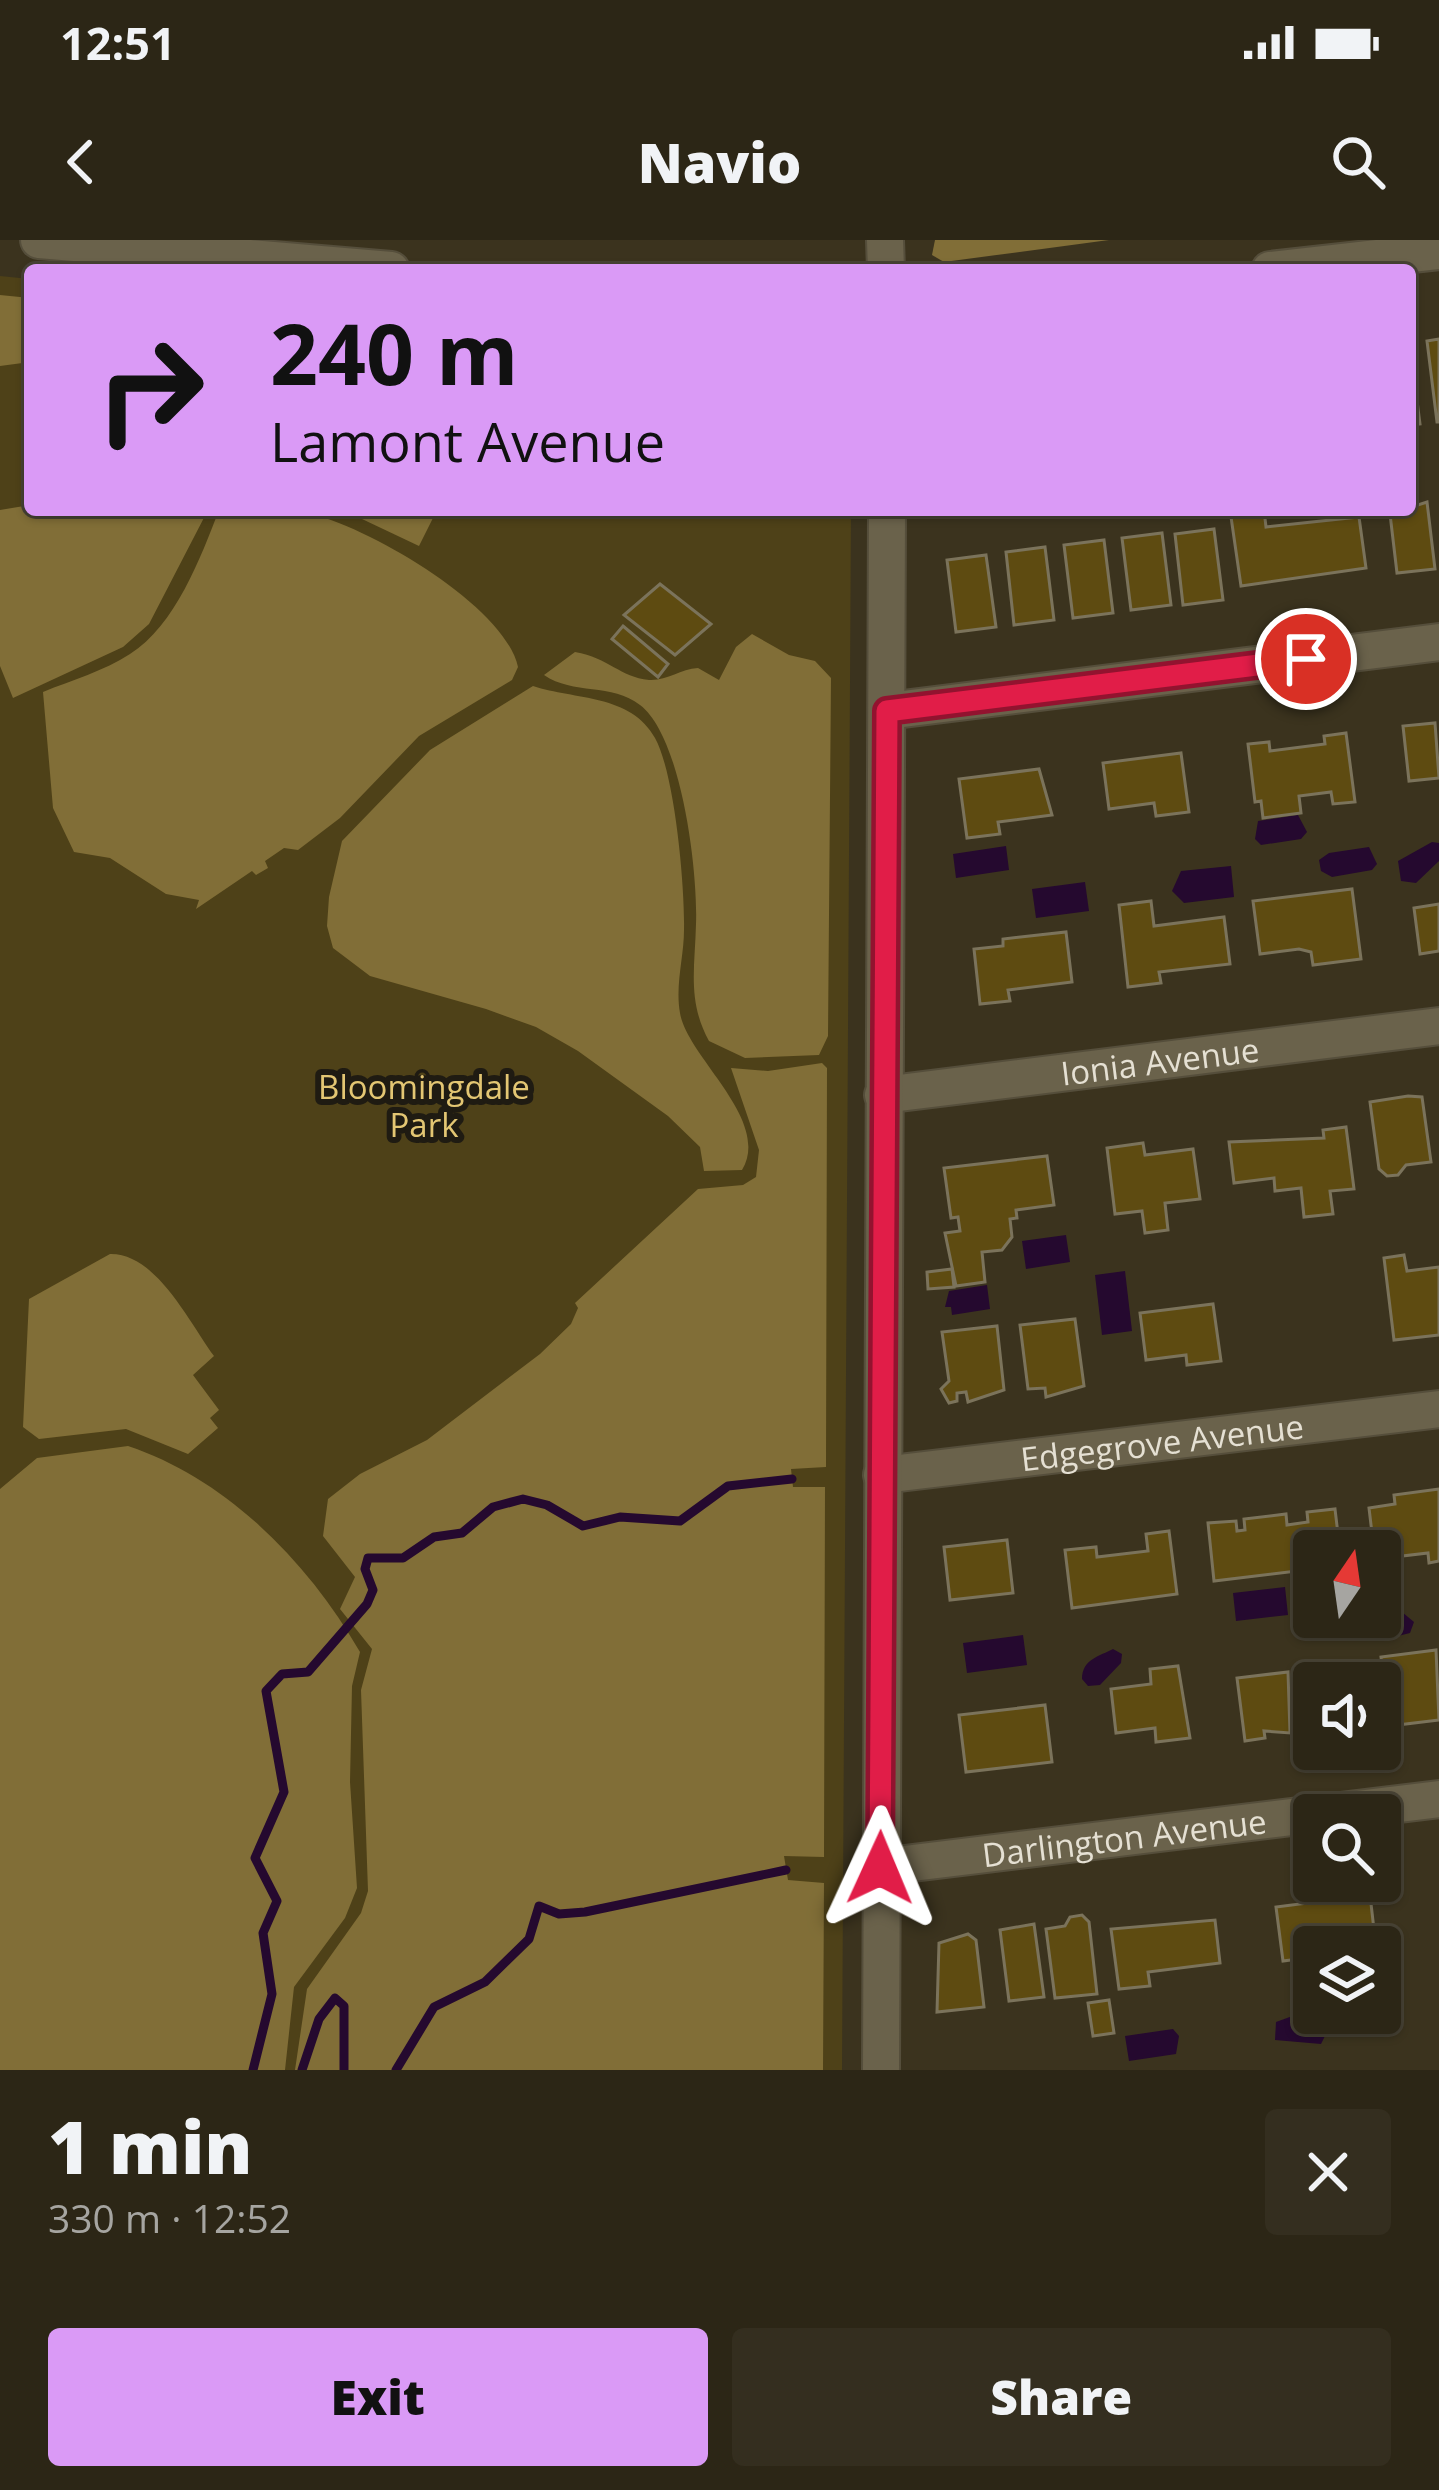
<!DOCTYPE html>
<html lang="en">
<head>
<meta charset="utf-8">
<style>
	body { margin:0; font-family:"Open Sans",sans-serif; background:#342e1f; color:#f1f3f6; height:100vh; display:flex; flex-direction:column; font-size:45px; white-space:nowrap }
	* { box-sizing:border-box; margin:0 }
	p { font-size:39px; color:#a6a5a1 }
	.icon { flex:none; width:66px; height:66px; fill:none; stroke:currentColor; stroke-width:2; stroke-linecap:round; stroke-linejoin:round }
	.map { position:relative; height:1830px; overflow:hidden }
	.drawer { display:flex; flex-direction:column; background:#2c2616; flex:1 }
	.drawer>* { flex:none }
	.guide { position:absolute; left:24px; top:24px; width:1392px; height:252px; border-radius:12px; box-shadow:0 3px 9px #0004,0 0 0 3px #484335; background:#da9af6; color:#111; overflow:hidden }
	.needle { width:78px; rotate:13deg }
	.buttons { position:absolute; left:1293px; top:1290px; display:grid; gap:24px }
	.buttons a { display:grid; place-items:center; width:108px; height:108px; border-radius:12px; background:#2c2616; box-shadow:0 3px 9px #0004,0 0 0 3px #484335; font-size:60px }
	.pin { position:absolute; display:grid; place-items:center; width:102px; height:102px; color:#fff; margin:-51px; border:6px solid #fff; border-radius:50%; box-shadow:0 3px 12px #0007 }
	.me { position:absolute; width:132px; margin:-66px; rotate:1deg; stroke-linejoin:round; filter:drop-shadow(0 0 9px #0008) }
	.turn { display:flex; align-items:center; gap:42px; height:252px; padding:0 48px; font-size:54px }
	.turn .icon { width:156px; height:156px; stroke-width:2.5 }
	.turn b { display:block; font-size:84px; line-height:102px }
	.round { display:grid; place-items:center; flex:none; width:126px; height:126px; border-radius:12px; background:#342e1f }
	.overview { display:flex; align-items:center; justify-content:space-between; height:204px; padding:0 48px }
	h1 { font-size:72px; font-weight:800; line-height:90px }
	.primary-button { display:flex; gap:24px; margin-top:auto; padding:24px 48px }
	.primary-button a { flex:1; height:138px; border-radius:12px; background:#da9af6; color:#111; font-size:48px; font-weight:800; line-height:138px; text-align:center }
	.primary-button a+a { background:#342e1f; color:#f1f3f6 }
	.status { display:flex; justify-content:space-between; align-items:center; height:84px; padding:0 60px; background:#2c2616; direction:ltr }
	.status svg { height:33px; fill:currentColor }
	header { display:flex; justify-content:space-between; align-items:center; height:156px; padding:0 48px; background:#2c2616; font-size:54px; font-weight:800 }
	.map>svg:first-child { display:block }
</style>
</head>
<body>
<div class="status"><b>12:51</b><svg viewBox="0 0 49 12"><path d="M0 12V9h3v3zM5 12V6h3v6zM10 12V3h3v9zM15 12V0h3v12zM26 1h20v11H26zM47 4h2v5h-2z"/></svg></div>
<header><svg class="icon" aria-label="back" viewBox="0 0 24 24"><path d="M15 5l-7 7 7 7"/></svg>Navio<svg class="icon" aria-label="search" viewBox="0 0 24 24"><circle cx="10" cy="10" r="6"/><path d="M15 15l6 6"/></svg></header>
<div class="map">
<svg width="1439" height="1830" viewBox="0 0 1439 1830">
	<rect width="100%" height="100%" fill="#3b331e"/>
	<polygon fill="#4e4118" points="0,36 30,39 30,270 851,270 842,1830 0,1830"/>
	<g fill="#816e37">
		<polygon points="935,0 1109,0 944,22 932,15"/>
		<polygon points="0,55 30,58 30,122 0,126"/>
		<polygon points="30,265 30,270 208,270 149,384 123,407 13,458 0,426 0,270"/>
		<path d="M219,270c24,0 51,-3 75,0 62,8 211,94 224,157l-6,13 -93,56 -79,82 -42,32 -14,-2 -19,13 3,7 -12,7 -4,-4 -56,38 3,-9 -33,-6 -56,-36 -36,-6 -21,-44 -10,-116c29,-12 61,-21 87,-38 45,-28 71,-97 89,-144z"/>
		<polygon points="343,270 437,270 419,306"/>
		<path d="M752,394l37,21 26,6 16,17 -3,358 -9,19 -74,3 -36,-17c-22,-40 -14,-74 -13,-117 2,-52 -14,-187 -56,-219 -28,-22 -67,-10 -96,-30l31,-23c34,6 45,25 74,28 18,1 31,-11 49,-12l21,12 17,-33z"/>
		<path d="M533,446c42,14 98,8 122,52 20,36 30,149 29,192 0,27 -9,55 -4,83 7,44 92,107 62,157l-38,1 -4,-24 -32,-31 -90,-65 -42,-24 -50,-18 -116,-33 -37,-28 -6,-22 2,-29 13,-56 88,-91z"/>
		<polygon points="822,823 827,828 826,1227 791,1229 793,1247 825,1247 824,1617 784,1616 788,1640 824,1643 823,1830 295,1830 307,1749 361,1673 368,1651 361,1450 372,1409 340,1369 355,1337 323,1296 328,1259 360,1234 427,1200 540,1114 571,1084 578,1068 575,1063 698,949 743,945 756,937 759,910 731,828 768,831"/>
		<path d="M110,1014c46,-1 79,68 104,102l-21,19 26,35 -9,8 8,10 -30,26 -62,-25 -87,10 -16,-12 6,-128z"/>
		<path d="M128,1206c99,33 180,116 232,206l-8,34 -2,96 7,106 -12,30 -51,69 -9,83h-285v-581l37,-31z"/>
	</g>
	<g fill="#25092f">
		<polygon points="1298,575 1307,592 1301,599 1261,605 1255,599 1258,581"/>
		<polygon points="1432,602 1439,603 1439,621 1416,643 1401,641 1398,621"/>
		<polygon points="1006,606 1009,630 956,638 953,614"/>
		<polygon points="1369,607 1377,624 1372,630 1332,637 1321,631 1319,620 1329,613"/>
		<polygon points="1231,626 1234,657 1184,663 1172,651 1181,631"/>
		<polygon points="1085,642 1089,671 1036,678 1032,649"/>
		<polygon points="1066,995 1070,1022 1026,1029 1022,1001"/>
		<polygon points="1125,1031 1132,1091 1102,1095 1095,1035"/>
		<polygon points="987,1045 990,1069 952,1075 951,1067 945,1067 949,1051"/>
		<polygon points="1285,1347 1288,1375 1236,1381 1233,1353"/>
		<polygon points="1402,1372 1414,1382 1410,1393 1386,1399 1375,1395 1377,1377"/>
		<polygon points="1023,1395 1027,1425 967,1433 963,1403"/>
		<path d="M1113,1409l9,5 -1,9 -21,22 -12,1 -6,-7c0,-20 18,-23 31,-30z"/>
		<polygon points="1298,1774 1327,1792 1321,1804 1275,1800 1276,1782"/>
		<polygon points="1173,1789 1179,1796 1176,1814 1129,1821 1125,1796"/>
	</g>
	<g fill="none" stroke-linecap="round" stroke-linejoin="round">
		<g stroke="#25092f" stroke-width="9">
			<polyline points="253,1830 272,1754 263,1693 277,1661 255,1618 284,1552 266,1451 282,1434 308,1432 367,1364 373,1350 365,1329 368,1318 403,1318 434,1297 462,1293 493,1267 523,1259 547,1265 583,1286 620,1277 680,1281 728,1246 792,1239"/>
			<polyline points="302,1830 319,1779 335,1758 344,1766 344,1830"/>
			<polyline points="396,1830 434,1767 485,1742 529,1699 539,1666 559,1674 585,1672 786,1630"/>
		</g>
	</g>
	<g fill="#5e4b11" stroke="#7b735b" stroke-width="3">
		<polygon points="1439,99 1439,182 1437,182 1427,101"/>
		<polygon points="1410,106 1420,184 1410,185"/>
		<polygon points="1427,262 1435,329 1397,333 1390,274"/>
		<polygon points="1230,270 1264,270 1266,287 1359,277 1366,328 1241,346"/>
		<polygon points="1214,289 1223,360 1183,365 1175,294"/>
		<polygon points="1162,293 1171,365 1131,370 1122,298"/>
		<polygon points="1104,300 1113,373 1073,378 1064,305"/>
		<polygon points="1045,307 1054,380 1014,385 1006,312"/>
		<polygon points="986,315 996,387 956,392 947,320"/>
		<polygon points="660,344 711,384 675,415 624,375"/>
		<polygon points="623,386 668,424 658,437 612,399"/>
		<polygon points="1435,483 1439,538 1409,541 1403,486"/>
		<polygon points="1346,493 1355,562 1333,564 1331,552 1299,556 1301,573 1263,578 1261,561 1255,562 1248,504 1269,502 1270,511 1325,504 1324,496"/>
		<polygon points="1181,513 1189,572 1156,576 1154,563 1109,569 1103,523"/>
		<polygon points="1039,529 1052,575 998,582 1000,594 967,598 959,539"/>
		<polygon points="1352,649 1361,719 1313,725 1311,712 1299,709 1260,714 1253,661"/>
		<polygon points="1151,661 1154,686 1224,677 1230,724 1159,732 1161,743 1128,747 1119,665"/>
		<polygon points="1439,664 1439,711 1420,714 1414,668"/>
		<polygon points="1066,692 1072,742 1008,750 1010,761 980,764 974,709 1003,706 1003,699"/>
		<polygon points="1408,856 1422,857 1431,922 1406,925 1398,935 1387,936 1379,929 1370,862"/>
		<polygon points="1346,887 1354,949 1330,951 1333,974 1304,977 1301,948 1275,951 1274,938 1234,943 1229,902 1324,898 1323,890"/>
		<polygon points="1143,903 1145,915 1193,909 1200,959 1165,963 1168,990 1145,993 1142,971 1115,974 1107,908"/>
		<polygon points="1047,916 1054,965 1016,970 1017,978 1010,979 1012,997 1002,1010 982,1012 985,1042 956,1046 945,993 960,991 958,977 951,978 944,928"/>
		<polygon points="1404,1015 1407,1031 1439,1027 1439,1095 1394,1100 1384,1018"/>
		<polygon points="952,1029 954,1047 928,1049 927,1032"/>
		<polygon points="1213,1064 1221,1121 1187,1125 1186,1115 1146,1120 1140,1073"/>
		<polygon points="1075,1079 1084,1146 1046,1157 1045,1148 1028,1149 1020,1085"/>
		<polygon points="997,1086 1004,1150 968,1162 966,1152 957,1153 957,1161 949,1163 941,1149 949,1141 942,1092"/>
		<polygon points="1439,1249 1439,1321 1429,1323 1428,1313 1402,1316 1401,1306 1374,1310 1369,1268 1395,1264 1394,1255"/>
		<polygon points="1335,1269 1340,1311 1314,1311 1314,1329 1214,1341 1208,1283 1236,1281 1237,1291 1245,1290 1244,1279 1286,1274 1287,1285 1308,1282 1307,1272"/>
		<polygon points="1169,1291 1177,1354 1072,1368 1065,1310 1096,1307 1097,1317 1148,1311 1146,1294"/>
		<polygon points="1007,1300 1013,1353 950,1360 944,1307"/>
		<polygon points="1314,1341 1314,1376 1308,1377 1304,1342"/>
		<polygon points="1436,1410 1439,1480 1389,1486 1381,1417"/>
		<polygon points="1361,1422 1364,1443 1314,1443 1314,1457 1311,1427"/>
		<polygon points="1178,1426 1190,1498 1156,1502 1155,1488 1116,1493 1111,1449 1151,1444 1150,1429"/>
		<polygon points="1288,1432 1290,1493 1264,1491 1265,1498 1245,1501 1237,1438"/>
		<polygon points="1045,1465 1052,1522 966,1532 959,1475"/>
		<polygon points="1370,1655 1376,1707 1314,1707 1314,1717 1283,1721 1276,1667"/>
		<polygon points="1082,1675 1089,1682 1097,1754 1055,1758 1046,1689 1065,1686 1070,1677"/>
		<polygon points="1215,1680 1220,1723 1148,1732 1150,1746 1119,1749 1111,1689"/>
		<polygon points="1034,1684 1044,1757 1009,1761 1000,1690"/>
		<polygon points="968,1694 976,1700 984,1767 937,1772 939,1703"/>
		<polygon points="1109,1760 1114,1793 1093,1796 1088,1763"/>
	</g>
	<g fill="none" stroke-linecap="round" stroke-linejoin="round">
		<g stroke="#554e3b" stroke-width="40">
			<g id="minor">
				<polyline points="39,0 391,30"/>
				<polyline points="885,0 886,30"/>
				<polyline points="1270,30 1439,11"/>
				<polyline points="887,471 1439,402"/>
				<path id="s1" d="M883,855l556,-69"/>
				<path id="s2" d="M882,1235l557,-66"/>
				<path id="s3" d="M880,1627l559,-68"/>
				<polyline points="881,1830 887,270"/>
			</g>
		</g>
		<use href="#minor" stroke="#6a624b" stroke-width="36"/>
	</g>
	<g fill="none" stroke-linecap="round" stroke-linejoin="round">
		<g stroke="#92132f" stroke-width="30">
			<polyline id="route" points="880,1628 887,471 1306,419"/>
		</g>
		<use href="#route" stroke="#e11d48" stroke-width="21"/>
	</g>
	<g text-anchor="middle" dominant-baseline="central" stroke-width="12" stroke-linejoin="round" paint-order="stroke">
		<g font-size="33" fill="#e5e0d3" stroke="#1f1b12">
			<text stroke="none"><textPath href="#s1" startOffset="279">Ionia Avenue</textPath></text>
			<text stroke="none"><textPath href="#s2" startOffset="282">Edgegrove Avenue</textPath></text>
			<text stroke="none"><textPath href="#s3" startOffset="246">Darlington Avenue</textPath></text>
		</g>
		<g font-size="33" fill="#e3c673" stroke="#1f1b12">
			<text x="424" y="846">Bloomingdale<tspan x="424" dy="38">Park</tspan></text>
		</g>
	</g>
</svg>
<div class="buttons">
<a><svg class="needle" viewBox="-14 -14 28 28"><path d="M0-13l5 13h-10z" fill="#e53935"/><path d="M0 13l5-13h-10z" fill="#a6a5a1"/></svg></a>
<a><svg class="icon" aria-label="sound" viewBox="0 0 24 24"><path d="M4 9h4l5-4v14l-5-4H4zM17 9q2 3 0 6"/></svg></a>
<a><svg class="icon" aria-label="search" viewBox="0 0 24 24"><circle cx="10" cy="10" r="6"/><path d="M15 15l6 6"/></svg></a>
<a><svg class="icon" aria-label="layers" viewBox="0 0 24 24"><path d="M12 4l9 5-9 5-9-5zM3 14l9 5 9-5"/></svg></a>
</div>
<div class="pin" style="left:1306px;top:419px;background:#d93025"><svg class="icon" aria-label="arrive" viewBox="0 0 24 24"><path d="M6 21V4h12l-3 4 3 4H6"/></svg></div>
<svg class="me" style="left:880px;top:1628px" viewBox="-20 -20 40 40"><path d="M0-17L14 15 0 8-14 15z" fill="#e11d48" stroke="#fff" stroke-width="4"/></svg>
<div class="guide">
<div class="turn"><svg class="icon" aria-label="right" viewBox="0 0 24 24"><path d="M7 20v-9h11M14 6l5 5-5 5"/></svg><div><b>240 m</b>Lamont Avenue</div></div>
</div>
</div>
<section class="drawer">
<div class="overview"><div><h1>1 min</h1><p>330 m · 12:52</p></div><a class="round"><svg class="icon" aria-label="close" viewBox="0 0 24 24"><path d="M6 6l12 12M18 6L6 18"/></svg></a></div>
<div class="primary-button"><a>Exit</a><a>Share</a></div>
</section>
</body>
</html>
